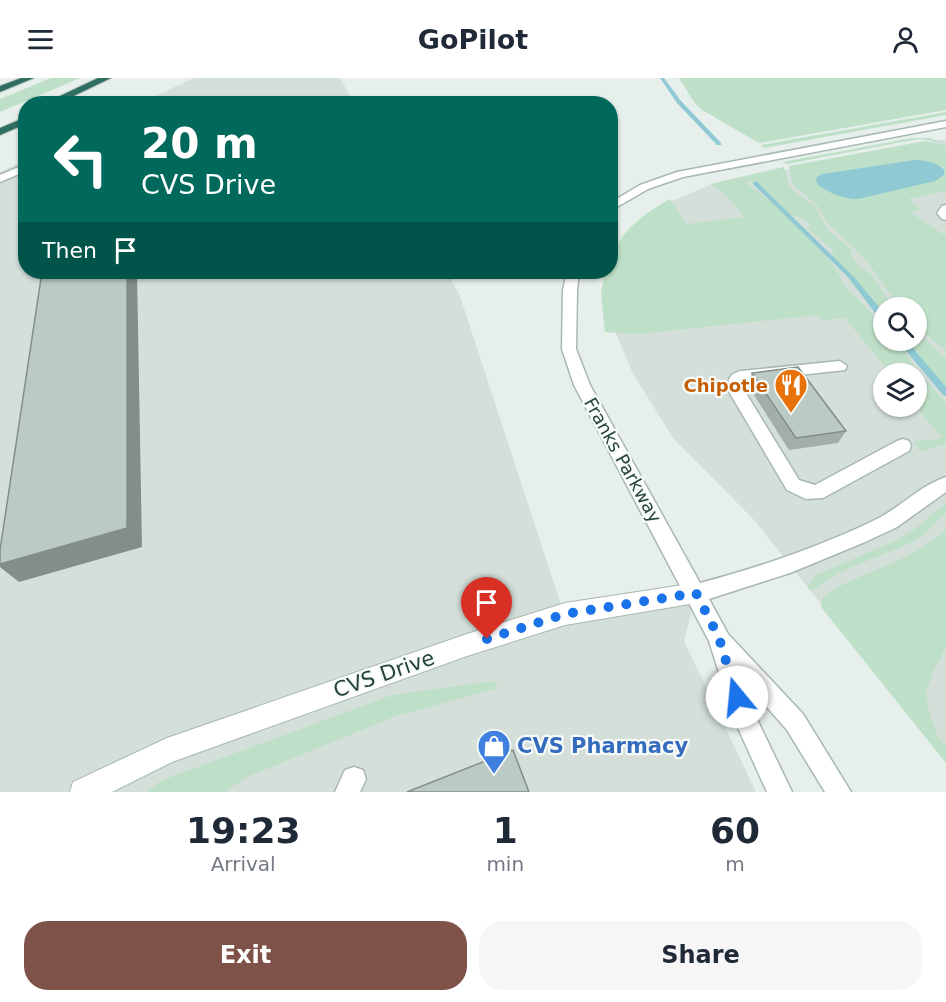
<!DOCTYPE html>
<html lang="en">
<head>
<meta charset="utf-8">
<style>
	body { margin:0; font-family:"DejaVu Sans",sans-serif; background:#f6f6f7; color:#1f2937; height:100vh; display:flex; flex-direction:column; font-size:22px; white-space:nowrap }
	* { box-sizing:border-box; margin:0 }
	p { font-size:20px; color:#747a83 }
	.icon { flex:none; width:33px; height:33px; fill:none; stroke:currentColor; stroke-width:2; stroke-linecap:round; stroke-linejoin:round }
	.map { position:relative; height:714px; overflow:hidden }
	.sheet { display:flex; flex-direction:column; background:#fff; flex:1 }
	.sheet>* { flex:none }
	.top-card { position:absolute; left:18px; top:18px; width:600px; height:183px; border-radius:24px; box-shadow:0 2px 4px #0004; background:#00695c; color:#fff; overflow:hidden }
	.fabs { position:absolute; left:873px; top:219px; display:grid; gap:12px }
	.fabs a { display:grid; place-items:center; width:54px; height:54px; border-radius:50%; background:#fff; box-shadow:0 2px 4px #0004; font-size:30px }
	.pin { position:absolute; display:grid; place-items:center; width:51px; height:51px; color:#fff; margin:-62px -26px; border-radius:50% 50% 50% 0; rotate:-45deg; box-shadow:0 0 6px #0007 }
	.pin .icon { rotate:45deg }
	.me { position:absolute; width:66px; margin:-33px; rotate:343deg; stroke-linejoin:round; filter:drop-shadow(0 0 4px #0008) }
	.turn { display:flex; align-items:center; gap:21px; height:126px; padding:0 24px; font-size:27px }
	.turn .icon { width:78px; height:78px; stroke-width:2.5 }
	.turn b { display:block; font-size:42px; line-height:51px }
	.then { display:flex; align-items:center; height:57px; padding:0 24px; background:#0003; gap:12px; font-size:22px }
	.eta { display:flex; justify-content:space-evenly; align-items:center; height:102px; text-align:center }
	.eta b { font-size:36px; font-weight:700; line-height:42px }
	.button { display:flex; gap:12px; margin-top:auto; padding:12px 24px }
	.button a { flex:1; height:69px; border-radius:24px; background:#7f5249; color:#fff; font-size:24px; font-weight:700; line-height:69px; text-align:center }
	.button a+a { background:#f6f6f7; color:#1f2937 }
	header { display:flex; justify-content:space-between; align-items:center; height:78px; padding:0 24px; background:#fff; font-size:27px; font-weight:700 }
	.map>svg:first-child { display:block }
</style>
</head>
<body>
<header><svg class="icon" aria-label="menu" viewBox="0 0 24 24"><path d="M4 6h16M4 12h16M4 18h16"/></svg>GoPilot<svg class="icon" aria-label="person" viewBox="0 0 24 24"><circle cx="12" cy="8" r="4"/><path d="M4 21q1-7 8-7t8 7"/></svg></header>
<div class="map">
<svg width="946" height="714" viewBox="0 0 946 714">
	<rect width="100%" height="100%" fill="#e6efeb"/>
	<g fill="#d4dfda" fill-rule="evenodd">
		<polygon points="194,0 340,0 354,25 141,25"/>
		<path d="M946,61v621l-191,-239 -82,-83 -40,-64 -26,-62 3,-40 52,-67 48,-20zM884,230h32v32h-32zM884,296h32v32h-32z"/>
		<polygon points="25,82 26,194 447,194 460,218 564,536 696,515 684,563 756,714 0,714 0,94"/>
	</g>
	<g fill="#bfe0c8" fill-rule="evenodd">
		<polygon points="51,0 80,0 0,34 0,21"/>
		<polygon points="679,0 946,0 946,32 759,65 702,32 694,24"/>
		<polygon points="946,34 946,37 764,70 761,67"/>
		<polygon points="912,60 929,60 946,65 918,61 787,86 783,84"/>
		<path d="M925,63l21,5v45l-38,8 13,10 -10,4 35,23v115l-29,-24 -1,-19 -17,-1 -32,-46 -40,-39 -10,-17 -25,-21 -3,-18zM897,85l-80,21 5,-10z"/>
		<path d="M784,89l5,18 5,6 21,16 13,23 24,20 -1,4 9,14 11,6 22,33 -9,1 -1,9c-16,-16 -42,-43 -51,-64l2,-2 -27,-23 3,-3 -8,-7 -14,-5 -38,-32 -4,2 27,20 55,53 18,31 37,38 1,15 14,1 13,20 35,43v39l-26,9 -6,-10 28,-4 -26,-32v-32l-26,-1 -45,-55 -22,2 -5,-5 -180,19 -33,-2 -4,-39 4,-21h5c0,-35 33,-58 60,-73l16,25 59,-7 -22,-24 -13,-9z"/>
		<polygon points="917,254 946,280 946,311 904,263 916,262"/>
		<path d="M946,425v10c-10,6 -15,17 -24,23 -34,21 -78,28 -109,54l-5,-1 1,-6 7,-8 81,-35 18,-11z"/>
		<path d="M946,451v118l-13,25 -7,21 4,23 9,23 7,6v18l-125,-156 2,-11c39,-25 89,-34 123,-67z"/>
		<polygon points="494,603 498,607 495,611 396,638 247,699 224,714 147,714 160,703 392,617"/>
	</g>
	<path fill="#8ec9d4" d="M915,82c11,1 21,1 29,10v5l-9,6 -77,18c-15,0 -29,-6 -41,-15l-1,-6 6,-4z"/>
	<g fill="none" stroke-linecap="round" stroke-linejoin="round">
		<g fill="#8ec9d4" fill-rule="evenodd">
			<polygon points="660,0 664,0 681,23 721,65 721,67 717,67 677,25"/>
			<polygon points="753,104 757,104 853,198 884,235 884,243 881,243 849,200 753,106"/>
			<polygon points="897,262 906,262 946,309 946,318 943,317"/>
		</g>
		<g stroke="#a8b8b2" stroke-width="3">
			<g id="lane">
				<polygon points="946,43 946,49 683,99 648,111 610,133 610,125 640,107 677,94"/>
				<polygon points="26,86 26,93 0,104 0,97"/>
				<polygon points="946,127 946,142 942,141 937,135 942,128"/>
				<path d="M567,194h12l-2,18 -1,59 14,36 110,198c60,-16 119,-36 175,-63 25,-12 44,-34 71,-43v15l-49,35 -32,15 -75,31 -81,26 19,35 75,80 48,78h-26l-38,-62 -43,-49 10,32 38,79h-25l-34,-75 -24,-76 -135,-256 -12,-36 1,-59z"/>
				<path d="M840,283l7,5 -2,4 -101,11v9l55,90 16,5 82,-44 6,-2 6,2 2,5 -2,5 -86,47 -17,1 -19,-9 -59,-100c0,-11 1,-16 13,-19z"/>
				<polygon points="354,689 363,692 366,701 360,714 335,714 345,692"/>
			</g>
		</g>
		<g stroke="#a8b8b2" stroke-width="2">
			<polygon id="street" points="696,505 704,508 707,515 704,522 696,525 565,547 467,578 172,684 112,714 70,714 73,704 167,660 467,556 565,525"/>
		</g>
		<g stroke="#c2cac8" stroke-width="2">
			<g id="highway">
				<polygon points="21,0 34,0 0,14 0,8"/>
				<polygon points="98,0 111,0 57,26 43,26"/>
				<polygon points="26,39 26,46 0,57 0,50"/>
			</g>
		</g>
		<use href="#lane" fill="#fff" fill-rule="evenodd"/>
		<use href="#street" fill="#fff" fill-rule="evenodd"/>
		<use href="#highway" fill="#2f6f62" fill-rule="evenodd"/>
	</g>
	<polygon fill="#a1aea9" points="752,295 846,353 838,365 789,372 747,306"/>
	<polygon fill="#838d89" points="127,194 137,194 142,469 19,504 0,489 0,486"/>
	<g fill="#bbcac4" stroke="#838d89" stroke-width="1.5">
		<polygon points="42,194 127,194 127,450 0,486 0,472"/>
		<polygon points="798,289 846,353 796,360 752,295"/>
		<polygon points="513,672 529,714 407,714"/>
	</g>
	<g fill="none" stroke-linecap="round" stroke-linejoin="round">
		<polyline stroke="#1a73e8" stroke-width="10" stroke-dasharray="0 18" points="487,561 565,536 696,515 719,560 737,619"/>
	</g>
	<defs>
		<g id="restaurant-pin" transform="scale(1.725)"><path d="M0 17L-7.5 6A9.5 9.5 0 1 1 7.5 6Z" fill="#e8710a" stroke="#f7fbf9"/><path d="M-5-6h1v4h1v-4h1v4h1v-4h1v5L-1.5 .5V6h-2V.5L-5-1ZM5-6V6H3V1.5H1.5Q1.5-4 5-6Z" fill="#fff"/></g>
		<g id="shop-pin" transform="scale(1.725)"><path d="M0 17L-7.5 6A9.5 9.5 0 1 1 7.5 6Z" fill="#3f7fe0" stroke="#f7fbf9"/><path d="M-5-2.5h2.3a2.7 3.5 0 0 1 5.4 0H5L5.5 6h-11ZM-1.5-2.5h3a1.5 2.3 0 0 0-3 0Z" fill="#fff"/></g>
	</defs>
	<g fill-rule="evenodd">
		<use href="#restaurant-pin" x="791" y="307"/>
		<use href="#shop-pin" x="494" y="668"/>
	</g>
	<g text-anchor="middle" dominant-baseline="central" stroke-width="4.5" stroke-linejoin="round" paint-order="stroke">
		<g font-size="18" font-weight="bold" fill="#c56008" stroke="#f7fbf9" text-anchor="end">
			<text x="768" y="307">Chipotle</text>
		</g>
		<g font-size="18" fill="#24423a" stroke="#f7fbf9">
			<text transform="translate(623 382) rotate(61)">Franks Parkway</text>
		</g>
		<g font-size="21" fill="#24423a" stroke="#f7fbf9">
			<text transform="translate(384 596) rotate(-19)">CVS Drive</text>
		</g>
		<g font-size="21" font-weight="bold" fill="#366cbe" stroke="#f7fbf9" text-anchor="start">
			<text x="517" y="668">CVS Pharmacy</text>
		</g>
	</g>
</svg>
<div class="fabs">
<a><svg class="icon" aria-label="search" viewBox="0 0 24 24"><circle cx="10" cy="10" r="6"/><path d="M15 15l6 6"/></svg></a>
<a><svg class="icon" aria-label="layers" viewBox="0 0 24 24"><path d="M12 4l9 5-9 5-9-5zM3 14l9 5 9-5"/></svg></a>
</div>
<div class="pin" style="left:487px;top:561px;background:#d93025"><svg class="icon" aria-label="arrive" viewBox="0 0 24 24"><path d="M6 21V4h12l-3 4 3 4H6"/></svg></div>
<svg class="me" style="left:737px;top:619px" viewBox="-20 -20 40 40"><circle r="19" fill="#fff"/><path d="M0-13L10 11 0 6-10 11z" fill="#1a73e8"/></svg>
<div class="top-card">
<div class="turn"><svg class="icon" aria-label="left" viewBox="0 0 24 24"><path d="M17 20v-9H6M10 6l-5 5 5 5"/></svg><div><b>20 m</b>CVS Drive</div></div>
<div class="then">Then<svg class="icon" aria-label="arrive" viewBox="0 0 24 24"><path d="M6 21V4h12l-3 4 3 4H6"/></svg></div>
</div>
</div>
<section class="sheet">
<div class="eta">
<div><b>19:23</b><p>Arrival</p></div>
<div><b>1</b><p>min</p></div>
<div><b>60</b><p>m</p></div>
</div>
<div class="button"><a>Exit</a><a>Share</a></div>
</section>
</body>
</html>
